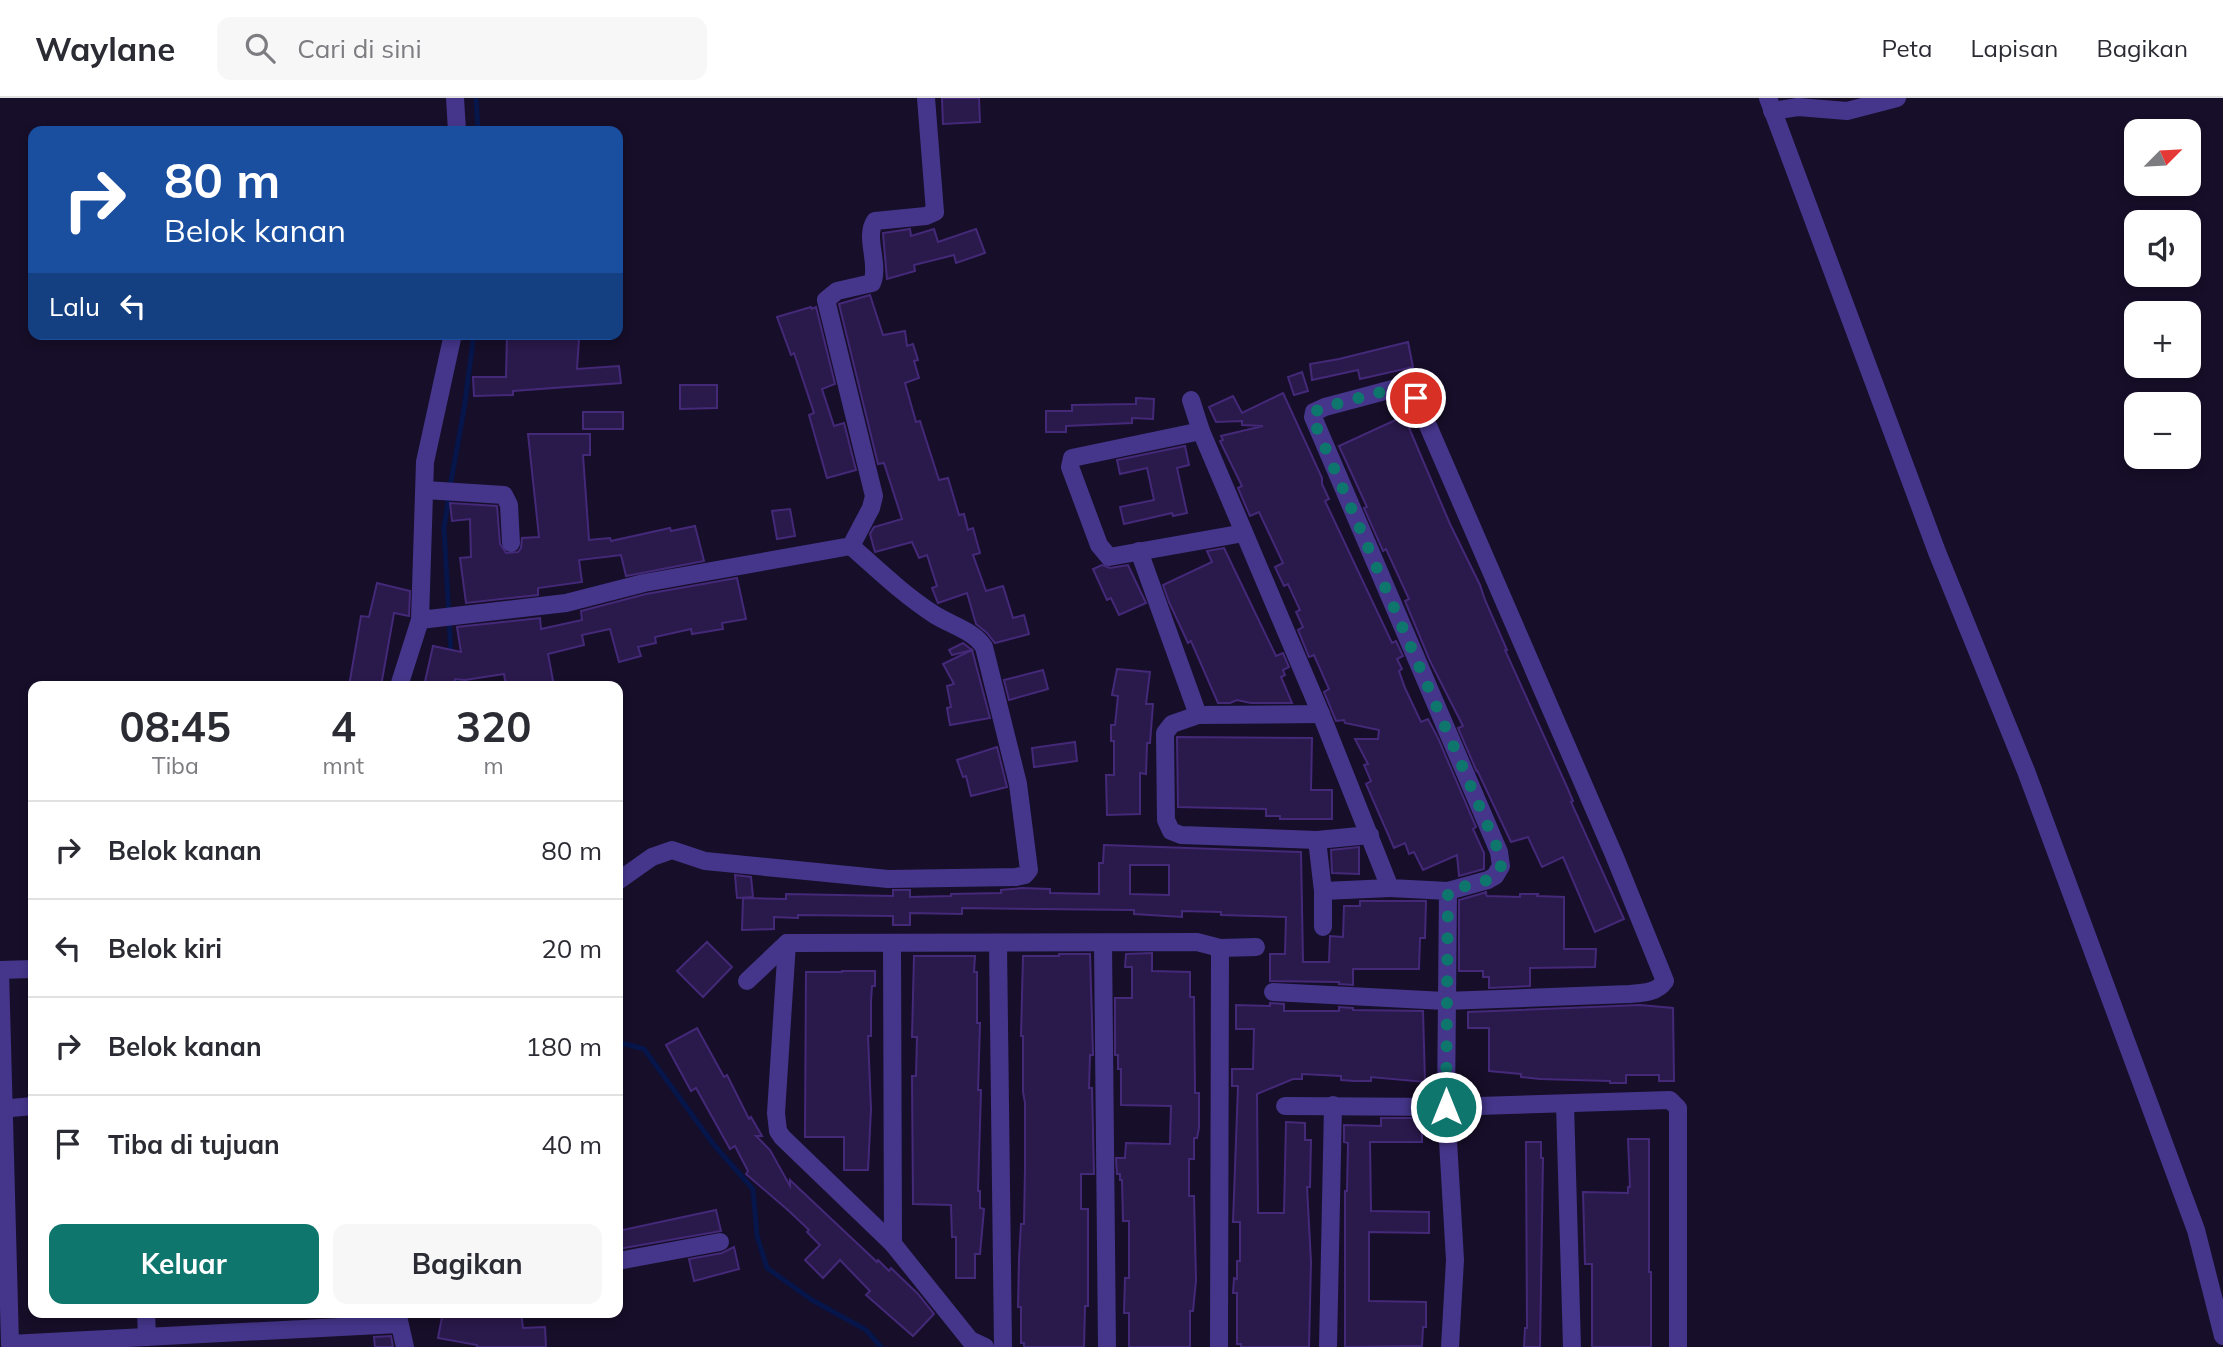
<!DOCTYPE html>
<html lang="id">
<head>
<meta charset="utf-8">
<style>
	body { margin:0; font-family:Mulish,sans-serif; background:#f7f7f7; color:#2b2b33; height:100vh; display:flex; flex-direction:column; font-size:26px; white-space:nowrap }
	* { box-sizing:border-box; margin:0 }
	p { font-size:23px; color:#7c7c81 }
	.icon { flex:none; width:38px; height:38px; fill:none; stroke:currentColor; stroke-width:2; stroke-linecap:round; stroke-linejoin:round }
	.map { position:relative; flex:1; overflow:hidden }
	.details { position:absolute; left:28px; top:583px; width:595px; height:637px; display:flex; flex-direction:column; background:#fff; border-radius:14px; box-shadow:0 4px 10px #0003 }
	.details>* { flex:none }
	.hud { position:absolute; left:28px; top:28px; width:595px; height:214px; border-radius:14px; box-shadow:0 4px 10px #0003; background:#1a4fa0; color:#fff; overflow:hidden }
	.needle { width:46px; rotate:66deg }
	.buttons { position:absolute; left:2124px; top:21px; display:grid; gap:14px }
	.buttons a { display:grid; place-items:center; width:77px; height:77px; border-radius:14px; background:#fff; box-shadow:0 4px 10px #0003; font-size:35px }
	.pin { position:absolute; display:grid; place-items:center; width:60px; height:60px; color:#fff; margin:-30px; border:4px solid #fff; border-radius:50%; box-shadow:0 2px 7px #0007 }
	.me { position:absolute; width:77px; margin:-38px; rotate:0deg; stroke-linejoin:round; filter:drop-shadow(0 0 5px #0008) }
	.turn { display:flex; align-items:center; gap:24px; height:147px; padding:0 21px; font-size:32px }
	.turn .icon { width:91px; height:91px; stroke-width:2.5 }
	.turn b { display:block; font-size:49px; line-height:60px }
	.then { display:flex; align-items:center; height:66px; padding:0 21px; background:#0003; gap:14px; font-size:26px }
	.eta { display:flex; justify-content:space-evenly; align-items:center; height:119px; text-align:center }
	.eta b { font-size:42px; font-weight:700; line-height:49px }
	.primary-button { display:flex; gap:14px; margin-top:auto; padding:14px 21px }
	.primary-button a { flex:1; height:80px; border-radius:14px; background:#0f766e; color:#fff; font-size:28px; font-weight:700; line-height:80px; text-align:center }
	.primary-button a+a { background:#f7f7f7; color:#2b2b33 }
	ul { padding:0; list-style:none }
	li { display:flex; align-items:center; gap:21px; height:98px; padding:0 21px; border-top:2px solid #e1e1e2 }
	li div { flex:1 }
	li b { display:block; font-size:26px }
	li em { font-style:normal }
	header { display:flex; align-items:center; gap:42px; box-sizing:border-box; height:98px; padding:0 35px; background:#fff; border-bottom:2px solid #e1e1e2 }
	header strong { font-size:33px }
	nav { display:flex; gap:38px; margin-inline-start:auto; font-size:24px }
	.search { width:490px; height:63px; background:#f7f7f7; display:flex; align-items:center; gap:18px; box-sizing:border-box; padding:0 24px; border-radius:14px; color:#7c7c81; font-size:26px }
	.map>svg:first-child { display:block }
</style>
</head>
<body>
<header>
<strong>Waylane</strong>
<div class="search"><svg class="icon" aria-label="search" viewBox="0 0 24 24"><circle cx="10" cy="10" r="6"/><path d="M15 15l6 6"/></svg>Cari di sini</div>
<nav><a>Peta</a><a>Lapisan</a><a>Bagikan</a></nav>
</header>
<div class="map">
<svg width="2223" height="1249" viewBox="0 0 2223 1249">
	<rect width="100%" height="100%" fill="#170e29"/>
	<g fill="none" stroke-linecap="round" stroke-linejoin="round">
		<g stroke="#06154a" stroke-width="5">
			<polyline points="476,0 478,33"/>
			<polyline points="450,389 464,311 474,236"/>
			<polyline points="449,398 444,430 451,556"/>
			<polyline points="453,576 457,588"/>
			<polyline points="618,944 644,951 714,1047 753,1091 757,1138 767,1170 812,1202 866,1232 881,1249"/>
		</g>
	</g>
	<g fill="#2a194b" stroke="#442979" stroke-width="2" fill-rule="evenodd">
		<polygon points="942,0 979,0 980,24 943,26"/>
		<polygon points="910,131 911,138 934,131 938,144 976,131 985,155 956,165 954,157 914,167 915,173 887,181 883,135"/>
		<polygon points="870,197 883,237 905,233 907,248 913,246 918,262 914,263 919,280 905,285 916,324 920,323 939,382 948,380 959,417 964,416 968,432 973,430 980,455 973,457 986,493 1003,488 1013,520 1024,517 1029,536 995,545 987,535 976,526 967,495 938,505 932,490 937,488 927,457 919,460 912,444 875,454 870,436 874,429 902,421 884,365 878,366 839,206"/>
		<polygon points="811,209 812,211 816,209 835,286 822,291 834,328 844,325 856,372 827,380 809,317 814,315 794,255 791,257 777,219"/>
		<polygon points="507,236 566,236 566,241 579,241 577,271 619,268 621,285 513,293 513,297 474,298 473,279 506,279"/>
		<polygon points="1408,244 1413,269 1360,281 1358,272 1312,282 1310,266 1339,261"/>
		<polygon points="1302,274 1308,293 1294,297 1288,279"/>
		<polygon points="680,287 717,287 717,310 680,311"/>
		<polygon points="1283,295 1322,380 1322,386 1329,401 1325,403 1392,545 1396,543 1403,558 1397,561 1402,571 1399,573 1405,590 1421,624 1428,621 1438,640 1476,729 1473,731 1484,755 1484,771 1459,778 1457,757 1423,772 1414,754 1409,756 1405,745 1394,750 1366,686 1371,683 1364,667 1368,666 1355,641 1378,641 1379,632 1345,625 1344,622 1336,623 1324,594 1329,591 1314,557 1309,559 1298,532 1303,529 1296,514 1300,512 1288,486 1284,488 1275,469 1283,465 1259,414 1250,418 1238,390 1242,388 1220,343 1223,342 1221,338 1263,328 1242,327 1242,323 1216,324 1209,309 1233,298 1242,315"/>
		<polygon points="1136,300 1154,301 1153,321 1132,320 1132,325 1066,328 1066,334 1046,334 1046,313 1072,313 1072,307 1136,306"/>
		<rect x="583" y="314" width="40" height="17"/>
		<polygon points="1404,318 1450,426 1480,487 1485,502 1507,552 1505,552 1567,689 1573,703 1571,704 1624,821 1595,834 1563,759 1542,769 1528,739 1511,744 1477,672 1477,674 1458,630 1463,628 1430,563 1405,503 1409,501 1386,451 1383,453 1364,410 1367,409 1339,348"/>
		<polygon points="528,336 590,336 590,357 583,357 589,442 610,440 611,443 670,430 671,433 695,428 704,463 626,478 621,457 579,462 582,484 538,490 538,497 466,505 460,460 471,459 470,421 452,423 450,405 497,408 500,446 506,455 518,454 521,450 522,440 539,439"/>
		<polygon points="1185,348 1189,367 1177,370 1187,415 1173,418 1172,415 1124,426 1120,409 1154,402 1147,370 1120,376 1117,362"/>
		<polygon points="790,411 795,438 777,441 772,413"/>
		<polygon points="1224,450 1276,558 1283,555 1289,569 1283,572 1285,577 1281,579 1292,605 1251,605 1237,602 1230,605 1218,605 1191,543 1188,545 1169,504 1163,487 1212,464 1207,453"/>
		<polygon points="1102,467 1110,470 1128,467 1146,505 1119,517 1111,500 1107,502 1093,471"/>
		<polygon points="737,480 746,521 722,525 723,531 692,536 691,531 655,539 656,545 638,549 641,558 619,564 610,531 582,537 584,547 548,556 554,588 506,588 504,576 465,582 455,581 454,588 424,588 433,548 461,554 457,529 540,520 541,531 582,522 581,513 646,496"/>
		<polygon points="377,485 410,493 409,518 394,515 381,588 349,588 361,518 369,519"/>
		<polygon points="963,545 972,552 952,557 949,552"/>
		<polygon points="972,552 990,620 950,627 947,610 951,609 947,588 954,586 943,566"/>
		<polygon points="1117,571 1150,574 1146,606 1153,606 1150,645 1147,645 1146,676 1140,675 1140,716 1107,717 1106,677 1114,677 1114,643 1111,643 1111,627 1115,627 1118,598 1112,597"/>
		<polygon points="1043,572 1048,591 1009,602 1004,582"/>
		<polygon points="1177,639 1312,640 1311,692 1332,692 1332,721 1280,721 1280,718 1266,718 1266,711 1178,709"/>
		<polygon points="1075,644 1077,663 1034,669 1032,650"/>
		<polygon points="997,649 1007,689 971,698 966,678 963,679 957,662"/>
		<path d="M1104,747l197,7 2,110h26l1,-26 13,1 1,-31h16v-5h66l-1,37h-5l-1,31h-66v16l-14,-1v-2l-69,-1v-27h15l1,-37 -65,-2v-3l-39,-1v6l-48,-3v-4l-172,-2v6l-52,-1v12h-17v-9l-95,-1v3l-24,-1v12l-32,1 1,-32 43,1v-5l107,2v-6h17v7l41,-1v-2l50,-1v-3l21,-2 28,1v4l49,1v-31h4zM1130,767h39v30l-39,-1z"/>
		<polygon points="1359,749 1359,776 1332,775 1331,752"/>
		<polygon points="735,777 751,779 753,799 737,800"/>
		<polygon points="1487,794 1485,795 1487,798 1520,799 1520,796 1538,796 1537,798 1564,799 1564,851 1596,851 1595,869 1530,870 1530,888 1489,890 1489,879 1483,879 1483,873 1459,873 1459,802"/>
		<polygon points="707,844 732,869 703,899 677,873"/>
		<polygon points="1152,855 1152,873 1190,874 1190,899 1194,899 1195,995 1199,995 1199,1030 1197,1040 1194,1040 1194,1061 1189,1061 1189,1098 1194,1098 1196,1182 1193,1213 1190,1213 1190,1249 1129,1249 1129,1215 1124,1215 1125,1180 1129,1180 1129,1123 1123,1123 1122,1082 1120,1082 1120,1076 1117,1076 1116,1060 1125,1060 1126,1045 1170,1046 1171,1008 1121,1007 1121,971 1118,971 1118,957 1115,957 1115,900 1132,900 1132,869 1125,869 1126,856"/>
		<polygon points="1059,856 1090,856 1093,957 1090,957 1089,990 1092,990 1094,1076 1081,1076 1081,1111 1088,1111 1088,1208 1085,1208 1084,1249 1024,1249 1024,1245 1021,1245 1021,1209 1018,1209 1019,1161 1021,1126 1024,1126 1025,1070 1025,1005 1023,994 1023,938 1021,938 1023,858 1059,858"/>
		<polygon points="914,858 975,858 974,874 977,874 977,925 980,925 978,992 981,992 978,1093 980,1093 980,1110 984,1111 980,1156 975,1156 975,1180 956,1180 956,1139 952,1139 951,1107 913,1106 912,978 916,978 917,939 912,939"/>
		<polygon points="842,873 875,873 875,888 872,888 871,903 871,938 868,938 871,1011 868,1072 844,1072 844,1039 805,1039 806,874 842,874"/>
		<polygon points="1270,905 1284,906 1284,913 1339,913 1339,909 1353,910 1353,912 1423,913 1425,984 1371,979 1371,983 1354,983 1341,982 1341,978 1302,976 1302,981 1293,981 1257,996 1258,1115 1284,1115 1286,1024 1305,1025 1305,1042 1311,1042 1310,1089 1307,1089 1311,1164 1309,1249 1241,1249 1241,1246 1237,1246 1237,1195 1233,1195 1234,1180 1237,1181 1237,1163 1240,1163 1240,1124 1233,1124 1238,988 1232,988 1232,971 1253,971 1254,931 1236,931 1236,907 1270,908"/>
		<polygon points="1640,907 1673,910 1674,983 1659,983 1659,977 1626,977 1626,985 1610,985 1610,983 1540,981 1521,979 1521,976 1489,973 1489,930 1468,930 1468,914"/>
		<polygon points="697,930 724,979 727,977 749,1021 751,1019 762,1038 756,1038 770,1052 790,1088 790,1082 877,1164 878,1162 889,1173 891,1170 918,1196 934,1216 913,1238 866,1197 870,1193 840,1162 823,1180 805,1162 820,1147 807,1134 809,1132 789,1113 746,1076 748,1073 735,1048 730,1051 696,990 691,993 666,947"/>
		<polygon points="1381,1020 1422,1020 1422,1044 1370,1044 1371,1113 1429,1114 1429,1135 1369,1134 1369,1203 1426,1204 1426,1229 1423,1229 1422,1248 1345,1249 1345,1093 1347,1093 1348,1045 1344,1044 1344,1027 1381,1028"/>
		<polygon points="1628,1041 1649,1041 1649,1174 1651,1174 1651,1249 1592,1249 1592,1166 1585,1166 1583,1094 1628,1095 1628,1089 1630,1089"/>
		<polygon points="1526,1044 1541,1044 1541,1060 1543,1060 1540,1249 1524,1249 1525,1230 1527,1230"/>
		<polygon points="716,1112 721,1133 618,1151 618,1133"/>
		<polygon points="734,1149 739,1171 694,1183 689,1161 722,1155"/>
		<polygon points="443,1214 521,1214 523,1230 545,1229 546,1249 477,1249 477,1247 438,1240"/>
		<polygon points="391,1238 393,1249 375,1249 374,1239"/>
	</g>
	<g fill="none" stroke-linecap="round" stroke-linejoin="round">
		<g stroke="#45368b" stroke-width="18">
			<polyline points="455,0 457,33"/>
			<polyline points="1768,0 1937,454 2026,673 2196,1132 2223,1238"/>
			<polyline points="1772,13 1798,9 1847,13 1897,0"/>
			<path d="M453,236l-28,128 -5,158 146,-17 78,-20 207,-37 20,-38 3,-12 -48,-196 11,-9 35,-8c8,-19 -8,-46 3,-62l51,-5 9,-4 -9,-114"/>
			<polyline points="1191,302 1201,333 1321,616 1390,790 1448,793 1446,1009 1455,1162 1450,1249"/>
			<polyline points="1201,333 1072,360 1070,369 1099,447 1109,459 1244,435"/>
			<polyline points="425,392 504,397 509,407 511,445"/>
			<polyline points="1139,453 1198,617 1172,626 1165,635 1166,722 1171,733 1181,737 1317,742 1370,737"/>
			<polyline points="399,588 420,522"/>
			<polyline points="1198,617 1321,616"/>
			<polyline points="1317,742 1323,793 1323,829"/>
			<path d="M618,783l34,-24 20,-7 33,11 183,18 128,-2 9,-2 4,-5 -11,-86 -34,-137c-10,-16 -33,-22 -49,-32 -31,-20 -57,-45 -84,-69"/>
			<polyline points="1323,793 1390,790"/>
			<polyline points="787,845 776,1015 778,1033 782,1039 893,1146 970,1242 985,1249"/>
			<polyline points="892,845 893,1146"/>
			<polyline points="998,845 1003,1249"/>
			<polyline points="1103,845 1107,1249"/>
			<polyline points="1220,850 1256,849"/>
			<polyline points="0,872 10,1246 399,1226"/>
			<polyline points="0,872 33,871"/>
			<polyline points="747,883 787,845 1197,844 1220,850 1219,1249"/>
			<path d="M1273,894l172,9 184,-7c13,-1 28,-1 36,-13l-51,-126 -198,-457 -6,-10 -10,-1 -75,20 -11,5 -1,5 186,435 2,14 -6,10 -7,4 -40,11"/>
			<polyline points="1565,1006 1572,1249"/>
			<polyline points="1285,1008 1446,1009 1670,1002 1678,1010 1678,1249"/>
			<polyline points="0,1011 33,1008"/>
			<polyline points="618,1163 720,1144"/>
			<polyline points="146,1214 147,1239"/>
			<polyline points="397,1214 405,1249"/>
			<polyline points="1328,1249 1333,1007"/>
		</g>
	</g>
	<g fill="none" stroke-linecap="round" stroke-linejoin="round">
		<polyline stroke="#0f766e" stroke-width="12" stroke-dasharray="0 21.6" points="1416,300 1410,290 1400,289 1325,309 1314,314 1312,319 1499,754 1501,768 1495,778 1488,782 1448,793 1446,1009"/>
	</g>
</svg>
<div class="buttons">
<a><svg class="needle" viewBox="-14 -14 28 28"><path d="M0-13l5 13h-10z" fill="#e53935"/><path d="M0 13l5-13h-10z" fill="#7c7c81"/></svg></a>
<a><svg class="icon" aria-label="sound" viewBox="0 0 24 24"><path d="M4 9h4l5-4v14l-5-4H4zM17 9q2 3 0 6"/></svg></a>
<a>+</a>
<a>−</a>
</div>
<div class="pin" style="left:1416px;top:300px;background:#d93025"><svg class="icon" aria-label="arrive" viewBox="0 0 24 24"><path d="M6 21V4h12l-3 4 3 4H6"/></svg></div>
<svg class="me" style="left:1446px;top:1009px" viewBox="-20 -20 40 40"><circle r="17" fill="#0f766e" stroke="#fff" stroke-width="3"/><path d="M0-11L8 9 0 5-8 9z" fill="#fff"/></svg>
<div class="hud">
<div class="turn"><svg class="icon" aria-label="right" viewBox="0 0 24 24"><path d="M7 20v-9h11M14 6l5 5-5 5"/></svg><div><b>80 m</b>Belok kanan</div></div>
<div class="then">Lalu<svg class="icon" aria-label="left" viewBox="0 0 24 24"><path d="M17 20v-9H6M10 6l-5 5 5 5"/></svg></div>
</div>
<section class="details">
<div class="eta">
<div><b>08:45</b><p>Tiba</p></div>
<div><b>4</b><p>mnt</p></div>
<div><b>320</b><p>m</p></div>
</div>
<ul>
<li><svg class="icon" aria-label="right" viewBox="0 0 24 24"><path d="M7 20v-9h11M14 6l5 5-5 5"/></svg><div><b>Belok kanan</b></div><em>80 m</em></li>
<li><svg class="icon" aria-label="left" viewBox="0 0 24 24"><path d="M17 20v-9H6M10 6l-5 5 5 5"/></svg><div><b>Belok kiri</b></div><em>20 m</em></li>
<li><svg class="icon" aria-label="right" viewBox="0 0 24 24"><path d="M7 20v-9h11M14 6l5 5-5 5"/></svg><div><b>Belok kanan</b></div><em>180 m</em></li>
<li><svg class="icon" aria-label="arrive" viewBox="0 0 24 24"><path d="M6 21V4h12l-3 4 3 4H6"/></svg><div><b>Tiba di tujuan</b></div><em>40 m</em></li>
</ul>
<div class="primary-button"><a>Keluar</a><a>Bagikan</a></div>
</section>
</div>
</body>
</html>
